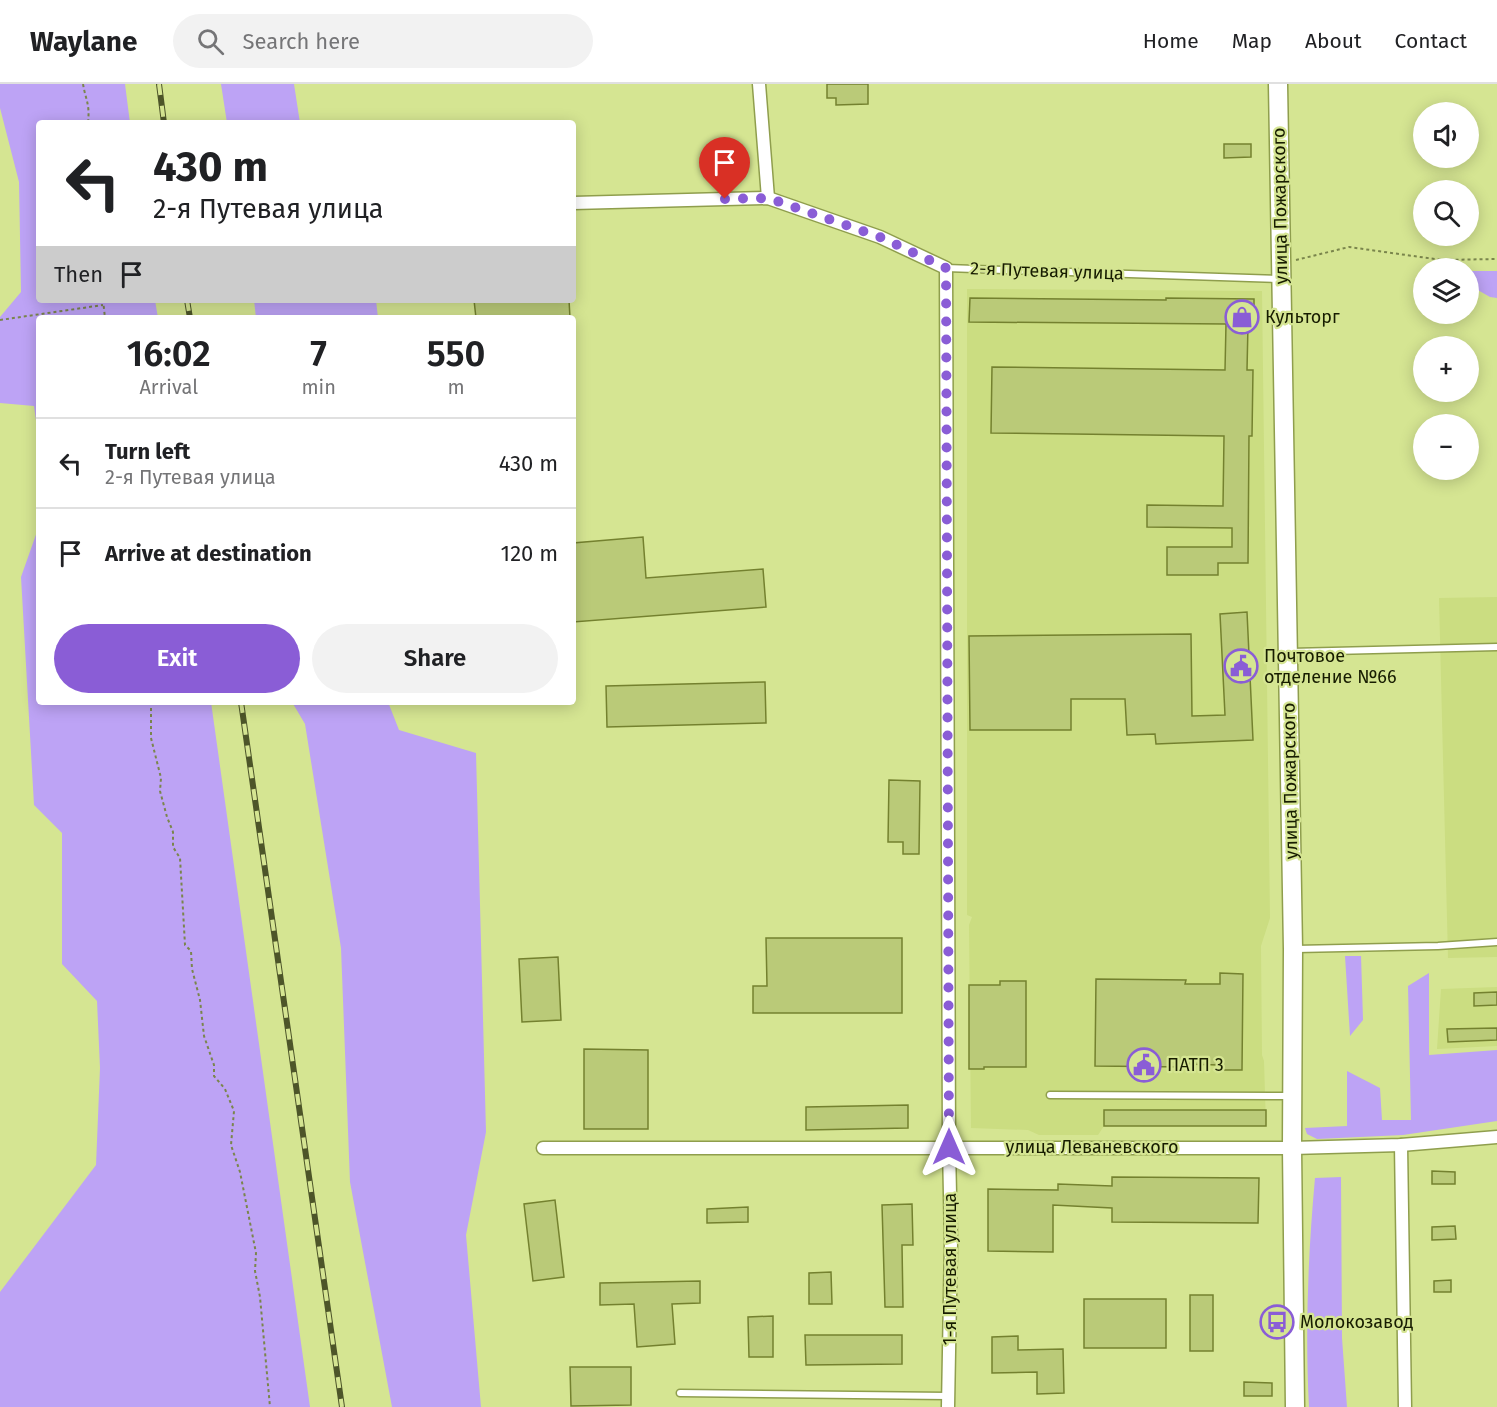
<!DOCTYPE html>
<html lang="en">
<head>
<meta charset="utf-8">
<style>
	body { margin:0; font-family:"Fira Sans",sans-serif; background:#f2f2f2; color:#202124; height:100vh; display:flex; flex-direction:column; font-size:22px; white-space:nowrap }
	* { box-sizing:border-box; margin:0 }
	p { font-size:20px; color:#757577 }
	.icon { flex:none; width:33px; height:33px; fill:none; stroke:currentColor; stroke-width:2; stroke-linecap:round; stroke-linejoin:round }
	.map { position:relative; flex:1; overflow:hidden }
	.drawer { position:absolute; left:36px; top:231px; width:540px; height:390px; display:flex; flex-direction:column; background:#fff; border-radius:6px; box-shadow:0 3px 15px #0003 }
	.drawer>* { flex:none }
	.top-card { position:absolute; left:36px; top:36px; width:540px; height:183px; border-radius:6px; box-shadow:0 3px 15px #0003; background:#fff; color:#202124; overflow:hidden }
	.controls { position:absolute; left:1413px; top:18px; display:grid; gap:12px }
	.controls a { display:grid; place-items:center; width:66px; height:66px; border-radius:50%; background:#fff; box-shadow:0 3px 15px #0003; font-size:30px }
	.pin { position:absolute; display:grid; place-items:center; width:51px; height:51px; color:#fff; margin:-62px -26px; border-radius:50% 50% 50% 0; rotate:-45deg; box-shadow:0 0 6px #0007 }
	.pin .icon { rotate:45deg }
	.me { position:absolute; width:66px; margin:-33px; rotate:0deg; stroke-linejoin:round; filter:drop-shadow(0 0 4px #0008) }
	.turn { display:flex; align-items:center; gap:21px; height:126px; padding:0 18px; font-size:27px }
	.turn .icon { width:78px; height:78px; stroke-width:2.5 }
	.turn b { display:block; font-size:42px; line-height:51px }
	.then { display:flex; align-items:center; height:57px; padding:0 18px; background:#0003; gap:12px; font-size:22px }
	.eta { display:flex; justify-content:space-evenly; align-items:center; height:102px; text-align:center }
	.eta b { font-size:36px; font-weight:600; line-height:42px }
	.action { display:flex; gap:12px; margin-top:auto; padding:12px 18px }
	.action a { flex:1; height:69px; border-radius:36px; background:#8a5dd6; color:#fff; font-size:24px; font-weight:600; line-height:69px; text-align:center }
	.action a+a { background:#f2f2f2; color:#202124 }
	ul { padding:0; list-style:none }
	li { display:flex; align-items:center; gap:18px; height:90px; padding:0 18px; border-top:2px solid #e0e0e0 }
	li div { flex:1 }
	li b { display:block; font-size:22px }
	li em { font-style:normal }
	header { display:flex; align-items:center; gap:36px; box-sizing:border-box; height:84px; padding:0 30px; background:#fff; border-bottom:2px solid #e0e0e0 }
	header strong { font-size:28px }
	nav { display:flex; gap:33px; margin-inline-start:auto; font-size:21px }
	.search { width:420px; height:54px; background:#f2f2f2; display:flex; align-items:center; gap:15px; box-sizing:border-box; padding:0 21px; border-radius:33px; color:#757577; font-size:22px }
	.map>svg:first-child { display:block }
</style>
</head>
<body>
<header>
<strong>Waylane</strong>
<div class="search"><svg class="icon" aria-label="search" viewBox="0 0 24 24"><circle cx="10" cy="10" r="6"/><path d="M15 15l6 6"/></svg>Search here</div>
<nav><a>Home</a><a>Map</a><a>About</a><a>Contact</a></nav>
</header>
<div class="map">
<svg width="1497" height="1323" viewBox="0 0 1497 1323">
	<rect width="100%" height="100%" fill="#d5e592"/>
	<g fill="#cbdd81">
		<polygon points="967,205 1262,207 1270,834 1261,862 1262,971 1264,977 1266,1042 1104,1042 1098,1051 1039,1051 1028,1046 971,1044 969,841 972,833 967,831"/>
		<polygon points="1497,513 1497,873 1448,874 1439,514"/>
		<polygon points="1497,903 1497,962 1437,965 1441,905"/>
	</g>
	<g fill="#bda3f5">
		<polygon points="0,0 125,0 130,39 39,39 39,216 155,216 158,234 39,234 39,359 34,322 0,319 0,233 21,208 19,98 0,24"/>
		<polygon points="221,0 294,0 300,39 227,39"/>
		<polygon points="1469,187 1497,187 1497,214 1490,213 1469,201"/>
		<polygon points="254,216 376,216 378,234 256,234"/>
		<polygon points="39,442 39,618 211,618 310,1323 0,1323 0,1208 96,1081 100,984 97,917 62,880 62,749 34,721 21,493"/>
		<polygon points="292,618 388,618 399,646 476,669 486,1048 466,1151 481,1323 392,1323 350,1098 341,864 305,640"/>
		<polygon points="1345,872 1361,872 1363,936 1350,952"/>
		<polygon points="1429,889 1429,971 1497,966 1497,1037 1403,1051 1317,1055 1307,1050 1305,1044 1347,1042 1347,987 1380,1004 1382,1036 1411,1036 1408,902"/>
		<path d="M1341,1093l1,161 5,69h-38c-4,-76 -1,-153 6,-229z"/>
	</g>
	<g fill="#baca78" stroke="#74812f" stroke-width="1.5">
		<polygon points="827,0 868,0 868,20 836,21 836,14 827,14"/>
		<polygon points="1224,60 1251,60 1251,73 1224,74"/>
		<polygon points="970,214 1166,216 1166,214 1254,215 1254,241 1248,241 1247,286 1253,286 1252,352 1249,352 1248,479 1218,479 1218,491 1167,491 1167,463 1232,463 1232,444 1147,443 1147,421 1223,422 1224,352 991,349 992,283 1225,286 1226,240 969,238"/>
		<polygon points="474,216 569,216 570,234 476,234"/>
		<polygon points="643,453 646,494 763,485 766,523 573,538 573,459"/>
		<polygon points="1247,528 1253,656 1156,660 1155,650 1127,651 1125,615 1071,615 1071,646 970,646 969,552 1191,550 1192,632 1225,631 1220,530"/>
		<polygon points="765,598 766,639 607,643 606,602"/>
		<polygon points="889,696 920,697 919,770 903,770 903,758 888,758"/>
		<polygon points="766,854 902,854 902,929 753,929 753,902 767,902"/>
		<polygon points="558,873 561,936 522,938 519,875"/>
		<polygon points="1220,889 1243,890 1242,986 1219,986 1219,981 1185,980 1185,983 1095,982 1096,895 1186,896 1185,900 1220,900"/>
		<polygon points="1000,897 1026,897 1026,983 984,983 984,985 969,985 969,901 1000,901"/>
		<polygon points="1497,908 1497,921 1474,922 1474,909"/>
		<polygon points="1497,944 1497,956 1448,958 1447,945"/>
		<polygon points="584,965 648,966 648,1045 584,1045"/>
		<polygon points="908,1021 908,1044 806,1046 806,1023"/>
		<rect x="1104" y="1026" width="162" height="16"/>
		<polygon points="1432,1087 1455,1088 1455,1100 1432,1100"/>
		<polygon points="1112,1093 1259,1094 1258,1139 1112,1138 1112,1124 1053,1121 1053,1168 988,1167 988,1105 1058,1106 1058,1100 1112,1102"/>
		<polygon points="555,1116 564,1193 533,1197 524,1120"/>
		<polygon points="912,1120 913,1161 902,1161 903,1223 885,1223 882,1121"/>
		<polygon points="748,1123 748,1138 707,1139 707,1125"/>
		<polygon points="1455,1142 1456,1155 1432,1156 1432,1143"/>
		<polygon points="831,1188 832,1220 809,1220 809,1189"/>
		<polygon points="1451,1196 1451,1208 1434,1208 1434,1197"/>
		<polygon points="700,1197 700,1219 672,1220 675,1260 637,1263 634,1220 600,1221 600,1199"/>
		<rect x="1190" y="1211" width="23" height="56"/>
		<rect x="1084" y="1215" width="82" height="49"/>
		<polygon points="773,1232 773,1273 749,1273 748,1233"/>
		<polygon points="805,1251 902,1251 902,1280 806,1281"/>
		<polygon points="1018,1252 1018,1266 1063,1265 1064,1309 1037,1310 1037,1288 992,1289 992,1253"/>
		<polygon points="570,1283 631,1283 631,1321 571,1322"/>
		<polygon points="1244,1298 1272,1299 1272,1312 1244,1312"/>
	</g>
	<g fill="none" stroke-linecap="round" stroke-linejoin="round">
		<g stroke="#8f9e4d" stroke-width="9">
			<g id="lane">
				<polyline points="946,184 1278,195"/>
				<polyline points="1291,568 1497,563"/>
				<polyline points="1296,865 1438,862 1497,858"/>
				<polyline points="1050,1011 1291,1012"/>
				<polyline points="680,1309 948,1312"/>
			</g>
		</g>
		<g stroke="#8f9e4d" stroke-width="15">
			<g id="street">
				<polyline points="759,0 768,114"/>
				<polyline points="573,119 768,114 880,153 946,184 949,1063 951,1158 948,1323"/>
				<polyline points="1401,1061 1405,1323"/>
				<polyline points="543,1064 1292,1064 1401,1061 1497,1053"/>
			</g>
		</g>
		<g stroke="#8f9e4d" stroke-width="21">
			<polyline id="secondary" points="1278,0 1293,865 1292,1064 1295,1323"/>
		</g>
		<g stroke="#7a854c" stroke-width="2" stroke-dasharray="3 3" stroke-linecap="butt">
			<path d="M83,0c3,17 7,20 5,39"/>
			<polyline points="1296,176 1349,163 1442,176 1497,175"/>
			<polyline points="103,216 105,234"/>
			<polyline points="0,236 103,221"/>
			<polyline points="151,618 151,654 161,694 160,707 167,733 173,748 173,763 180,774 185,861 191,867 192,885 200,916 204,952 214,981 214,992 225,1005 234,1027 231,1061 240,1088 256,1169 255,1187 260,1213 270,1323"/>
		</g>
		<use href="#lane" stroke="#fff" stroke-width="6"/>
		<use href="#street" stroke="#fff" stroke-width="12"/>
		<use href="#secondary" stroke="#fff" stroke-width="18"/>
		<g stroke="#4d5529" stroke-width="6">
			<g id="rail">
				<polyline points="159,0 164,39"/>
				<polyline points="187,216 190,234"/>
				<polyline points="241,618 342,1323"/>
			</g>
		</g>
		<use href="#rail" stroke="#d5e592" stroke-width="4" stroke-dasharray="11" stroke-linecap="butt"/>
	</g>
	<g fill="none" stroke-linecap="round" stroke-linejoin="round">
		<polyline stroke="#8a5dd6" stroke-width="10" stroke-dasharray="0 18" points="725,115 768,114 880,153 946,184 949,1063"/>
	</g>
	<defs>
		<g id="shop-ring" transform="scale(1.725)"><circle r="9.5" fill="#d5e592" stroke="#8a5dd6" stroke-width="1.5"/><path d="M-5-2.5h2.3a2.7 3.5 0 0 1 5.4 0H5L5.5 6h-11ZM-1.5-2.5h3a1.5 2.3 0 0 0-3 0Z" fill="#8a5dd6"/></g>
		<g id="civic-ring" transform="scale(1.725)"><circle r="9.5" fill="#d5e592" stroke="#8a5dd6" stroke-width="1.5"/><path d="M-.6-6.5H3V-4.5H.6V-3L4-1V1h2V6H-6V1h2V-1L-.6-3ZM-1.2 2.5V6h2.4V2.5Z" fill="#8a5dd6"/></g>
		<g id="bus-ring" transform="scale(1.725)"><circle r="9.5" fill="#d5e592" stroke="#8a5dd6" stroke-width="1.5"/><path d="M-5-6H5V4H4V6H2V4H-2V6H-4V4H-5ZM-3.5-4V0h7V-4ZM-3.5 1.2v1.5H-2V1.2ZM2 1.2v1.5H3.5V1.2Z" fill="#8a5dd6"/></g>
	</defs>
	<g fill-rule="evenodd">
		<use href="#shop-ring" x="1242" y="233"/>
		<use href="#civic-ring" x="1241" y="582"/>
		<use href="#civic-ring" x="1144" y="981"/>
		<use href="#bus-ring" x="1277" y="1238"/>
	</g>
	<g text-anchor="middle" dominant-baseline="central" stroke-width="4.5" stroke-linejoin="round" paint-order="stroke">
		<g font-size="18" fill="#171c00" stroke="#d5e592">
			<text transform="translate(1280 122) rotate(-91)">улица Пожарского</text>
			<text transform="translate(1047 187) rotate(2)">2-я Путевая улица</text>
			<text transform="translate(1290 697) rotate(-91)">улица Пожарского</text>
			<text x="1092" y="1063">улица Леваневского</text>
			<text transform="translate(950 1185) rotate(-90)">1-я Путевая улица</text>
		</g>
		<g font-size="18" fill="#171c00" stroke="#d5e592" text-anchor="start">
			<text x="1265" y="233">Культорг</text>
			<text x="1264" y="572">Почтовое<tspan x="1264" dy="21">отделение №66</tspan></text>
			<text x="1167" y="981">ПАТП 3</text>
			<text x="1300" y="1238">Молокозавод</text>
		</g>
	</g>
</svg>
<div class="controls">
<a><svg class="icon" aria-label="sound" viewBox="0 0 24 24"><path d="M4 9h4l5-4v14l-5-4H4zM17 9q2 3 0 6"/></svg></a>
<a><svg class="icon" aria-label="search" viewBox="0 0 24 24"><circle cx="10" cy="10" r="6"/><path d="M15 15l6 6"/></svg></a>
<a><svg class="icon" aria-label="layers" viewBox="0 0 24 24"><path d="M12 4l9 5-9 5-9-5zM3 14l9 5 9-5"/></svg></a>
<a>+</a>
<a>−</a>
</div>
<div class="pin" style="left:725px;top:115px;background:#d93025"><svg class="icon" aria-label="arrive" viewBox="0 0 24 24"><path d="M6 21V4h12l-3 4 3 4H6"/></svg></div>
<svg class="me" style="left:949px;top:1063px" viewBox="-20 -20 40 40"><path d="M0-17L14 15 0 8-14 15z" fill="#8a5dd6" stroke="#fff" stroke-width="4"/></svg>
<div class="top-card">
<div class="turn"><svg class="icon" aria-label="left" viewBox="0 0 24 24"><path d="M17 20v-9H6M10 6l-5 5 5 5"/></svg><div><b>430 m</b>2-я Путевая улица</div></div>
<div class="then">Then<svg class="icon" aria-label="arrive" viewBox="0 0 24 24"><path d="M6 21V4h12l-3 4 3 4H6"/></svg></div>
</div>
<section class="drawer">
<div class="eta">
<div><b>16:02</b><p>Arrival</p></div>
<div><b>7</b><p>min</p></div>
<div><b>550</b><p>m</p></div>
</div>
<ul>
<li><svg class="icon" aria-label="left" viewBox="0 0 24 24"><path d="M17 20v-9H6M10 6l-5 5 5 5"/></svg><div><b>Turn left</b><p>2-я Путевая улица</p></div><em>430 m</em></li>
<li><svg class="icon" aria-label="arrive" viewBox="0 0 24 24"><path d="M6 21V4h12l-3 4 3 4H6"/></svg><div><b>Arrive at destination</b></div><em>120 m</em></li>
</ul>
<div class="action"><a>Exit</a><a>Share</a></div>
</section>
</div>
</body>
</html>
